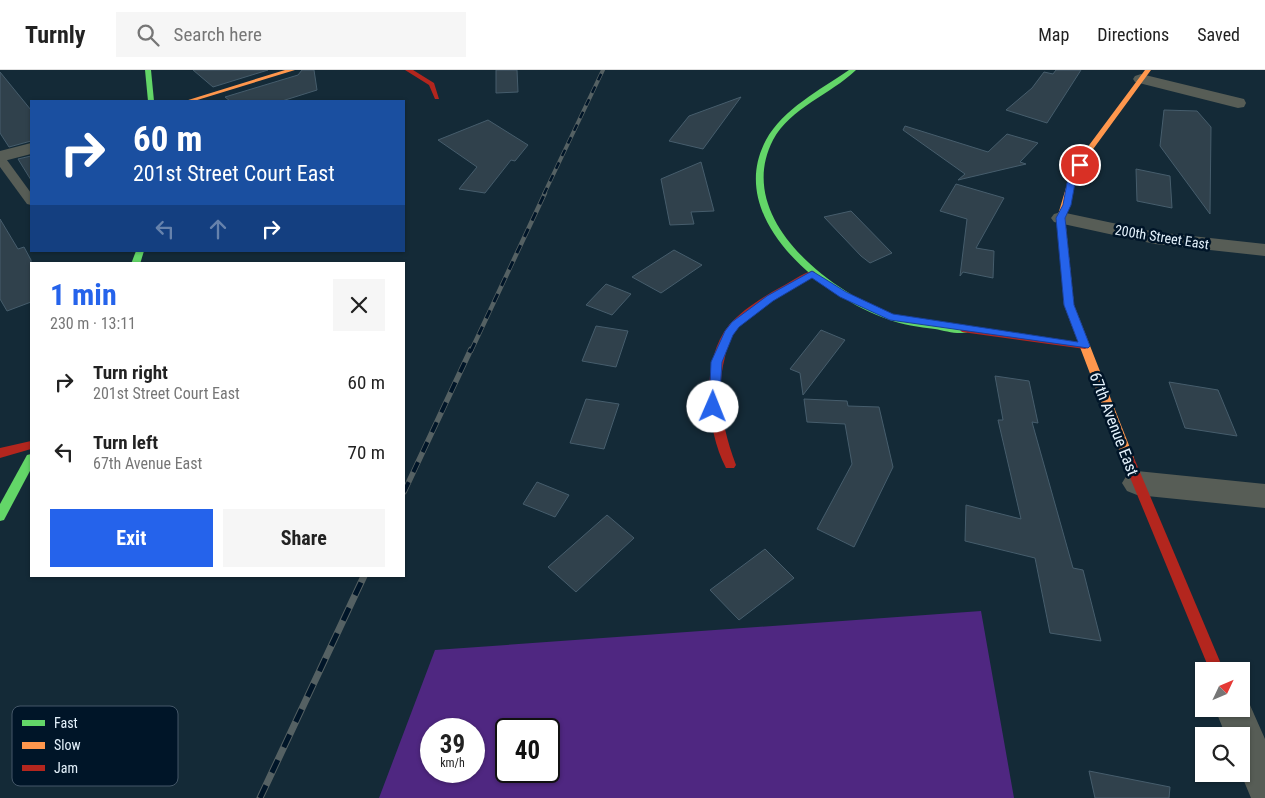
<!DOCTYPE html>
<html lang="en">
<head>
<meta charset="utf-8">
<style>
	body { margin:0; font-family:"Roboto Condensed",sans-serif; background:#f6f6f6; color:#222; height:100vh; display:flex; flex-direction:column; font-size:19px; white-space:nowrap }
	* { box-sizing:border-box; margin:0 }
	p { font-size:16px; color:#767676 }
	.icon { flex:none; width:28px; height:28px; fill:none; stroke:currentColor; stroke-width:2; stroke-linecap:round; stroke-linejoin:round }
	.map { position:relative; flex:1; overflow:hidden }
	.drawer { position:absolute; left:30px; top:192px; width:375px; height:315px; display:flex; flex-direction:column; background:#fff; border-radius:0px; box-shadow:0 1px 4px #0004 }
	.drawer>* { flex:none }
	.banner { position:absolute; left:30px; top:30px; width:375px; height:152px; border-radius:0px; box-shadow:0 1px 4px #0004; background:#1a4fa0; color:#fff; overflow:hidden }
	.needle { width:32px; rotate:46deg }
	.buttons { position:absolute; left:1195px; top:592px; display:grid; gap:10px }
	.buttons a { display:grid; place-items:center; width:55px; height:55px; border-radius:0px; background:#fff; box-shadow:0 1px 4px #0004; font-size:25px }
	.speed { position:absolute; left:420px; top:648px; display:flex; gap:10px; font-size:25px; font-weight:700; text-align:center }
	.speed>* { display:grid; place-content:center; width:65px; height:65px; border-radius:50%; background:#fff; box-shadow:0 1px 4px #0004; line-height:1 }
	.speed small { font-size:12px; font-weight:400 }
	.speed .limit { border:2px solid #111; border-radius:8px; background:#fff; color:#111 }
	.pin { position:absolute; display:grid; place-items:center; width:42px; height:42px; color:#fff; margin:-21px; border:2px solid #fff; border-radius:50%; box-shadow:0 1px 5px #0007 }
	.me { position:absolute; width:55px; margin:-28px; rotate:1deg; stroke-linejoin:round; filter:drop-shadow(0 0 4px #0008) }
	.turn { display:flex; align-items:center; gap:18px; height:105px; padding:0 20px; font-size:22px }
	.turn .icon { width:65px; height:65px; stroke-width:2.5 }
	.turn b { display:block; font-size:35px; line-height:42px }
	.lanes { display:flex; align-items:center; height:48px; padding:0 20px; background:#0003; justify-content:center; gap:25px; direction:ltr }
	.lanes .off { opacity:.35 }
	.round { display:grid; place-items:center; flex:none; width:52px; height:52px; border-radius:0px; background:#f6f6f6 }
	.head { display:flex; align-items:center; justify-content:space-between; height:85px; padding:0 20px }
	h1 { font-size:30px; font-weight:700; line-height:38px; color:#2563eb }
	.button { display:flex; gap:10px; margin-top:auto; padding:10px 20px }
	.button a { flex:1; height:58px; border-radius:0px; background:#2563eb; color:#fff; font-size:20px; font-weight:700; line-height:58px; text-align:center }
	.button a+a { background:#f6f6f6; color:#222 }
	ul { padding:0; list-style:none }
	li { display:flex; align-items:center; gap:15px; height:70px; padding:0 20px }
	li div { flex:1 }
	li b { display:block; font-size:19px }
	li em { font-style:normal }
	header { display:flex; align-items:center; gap:30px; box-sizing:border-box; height:70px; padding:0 25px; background:#fff; border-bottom:1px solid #e0e0e0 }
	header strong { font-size:24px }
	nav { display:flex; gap:28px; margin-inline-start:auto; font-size:18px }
	.search { width:350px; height:45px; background:#f6f6f6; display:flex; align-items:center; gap:12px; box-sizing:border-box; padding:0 18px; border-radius:0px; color:#767676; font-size:19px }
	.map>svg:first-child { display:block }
</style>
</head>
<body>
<header>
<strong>Turnly</strong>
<div class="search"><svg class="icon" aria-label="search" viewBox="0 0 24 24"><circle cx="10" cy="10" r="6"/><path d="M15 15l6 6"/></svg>Search here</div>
<nav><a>Map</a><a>Directions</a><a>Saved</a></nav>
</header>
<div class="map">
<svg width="1265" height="728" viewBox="0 0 1265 728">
	<rect width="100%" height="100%" fill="#142a37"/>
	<path fill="#4f2781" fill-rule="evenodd" d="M981,541l33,187h-635l56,-148zM431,659h43v42h-43zM506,659h43v42h-43z"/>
	<g fill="#30414c" stroke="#465d6c">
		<polygon points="193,0 268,0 213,17"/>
		<polygon points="302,0 314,0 317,20 282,31 230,31 225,27 298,5"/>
		<polygon points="496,0 517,0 518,22 496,23"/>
		<polygon points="1056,0 1081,0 1047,53 1006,40 1032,18 1044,2 1053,4"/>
		<polygon points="0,2 31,40 31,71 9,77 0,63"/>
		<polygon points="741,27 703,79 669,71 689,46"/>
		<polygon points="1164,40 1197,41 1211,57 1210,144 1160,76"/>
		<polygon points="488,50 528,75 515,91 511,90 485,123 459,119 477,97 438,70"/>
		<polygon points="905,56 988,82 1007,64 1038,73 1020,92 1026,94 958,110 965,104 903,60"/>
		<polygon points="31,86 31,110 18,89"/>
		<polygon points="701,92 714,141 691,142 694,154 670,155 661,109"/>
		<polygon points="1136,99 1170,106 1172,138 1137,131"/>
		<polygon points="956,114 1004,128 976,178 994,181 993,208 963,202 960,206 967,149 940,141"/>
		<polygon points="851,141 892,183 870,193 861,186 824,147"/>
		<polygon points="0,149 18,179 24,177 31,190 31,232 7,241 0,229"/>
		<polygon points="674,180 702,195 661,223 632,207"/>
		<polygon points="606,214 631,224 612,245 586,235"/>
		<polygon points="596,256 628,261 616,297 582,291"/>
		<polygon points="821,260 845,270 803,325 800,303 790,299"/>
		<polygon points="995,306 1029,311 1038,353 1032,352 1073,498 1083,500 1101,571 1050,563 1035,488 965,471 966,435 1021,449 998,350 1003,350"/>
		<polygon points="1169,312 1218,320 1237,366 1185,358"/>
		<polygon points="586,329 619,334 604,379 570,373"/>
		<polygon points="804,329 847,331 848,336 879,337 893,397 854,477 817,459 852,394 845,354 807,352"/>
		<polygon points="537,412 569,425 555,447 523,434"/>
		<polygon points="607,445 634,468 576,522 548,497"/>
		<polygon points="765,479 794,508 739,550 710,520"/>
		<polygon points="1089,701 1170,717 1169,728 1095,728"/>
	</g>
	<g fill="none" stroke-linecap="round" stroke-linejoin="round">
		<polygon fill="#575d56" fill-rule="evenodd" points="0,84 4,86 31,123 31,135 27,134 0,97"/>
		<g fill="#575d56" fill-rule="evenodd">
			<polygon points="1141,4 1244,29 1246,33 1244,37 1238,38 1135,12 1133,9 1135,6"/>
			<polygon points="31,73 31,84 0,92 0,81"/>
			<polygon points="1061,142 1155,162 1265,174 1265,186 1155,174 1054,152 1051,148 1054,144"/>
			<polygon points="1137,401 1265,414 1265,438 1137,425 1127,421 1122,413 1127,405"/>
			<polygon points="1241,624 1246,626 1265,669 1265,728 1251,728 1241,704 1241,666 1226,666 1215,639 1241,639"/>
		</g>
		<g fill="#63d668" fill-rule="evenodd">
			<polygon points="145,0 151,0 154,31 148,31"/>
			<path d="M849,0h7c-26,25 -65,37 -83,70 -40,78 57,152 121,175 24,8 50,6 74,13l2,2 -2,2c-9,3 -23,-1 -33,-3 -16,-2 -33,-4 -48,-10 -65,-23 -163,-101 -121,-179 17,-31 54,-50 83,-70z"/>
			<polygon points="136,181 144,181 140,194 131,194"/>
			<polygon points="31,384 31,399 4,450 0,451 0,434 27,385"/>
		</g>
		<g fill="#ff974d" fill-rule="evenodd">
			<polygon points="285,0 295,0 194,31 185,31"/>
			<polygon points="1145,0 1151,0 1091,82 1076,111 1065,148 1074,235 1134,388 1132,391 1124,391 1122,388 1064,235 1057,148 1068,111 1084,82"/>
		</g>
		<g fill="#b3261e" fill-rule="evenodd">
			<polygon points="405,0 413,0 434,13 439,29 435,29 429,15"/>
			<path d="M812,201l3,1v4c-27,15 -58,29 -78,53 -7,8 -10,19 -12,28 -10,37 -2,73 11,108l-2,3h-8c-20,-38 -26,-108 3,-143 14,-16 34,-28 52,-38 10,-5 20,-13 31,-16z"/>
			<polygon points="965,257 1085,273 1090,276 1085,279 962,262 960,260"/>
			<polygon points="31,371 31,379 0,388 0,378"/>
			<polygon points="1128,383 1132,385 1134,388 1224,601 1210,601 1122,388 1124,385"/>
		</g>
		<g stroke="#556163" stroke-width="4">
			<polyline id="rail-far3" points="544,124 603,0"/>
		</g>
		<g stroke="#556163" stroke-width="4.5">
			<polyline id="rail-far2" points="471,281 545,123"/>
		</g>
		<g stroke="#556163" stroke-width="5.5">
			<polyline id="rail-far1" points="404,422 471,279"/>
		</g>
		<g stroke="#556163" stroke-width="7">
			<polyline id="rail" points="260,728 364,506"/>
		</g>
		<use href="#rail-far3" stroke="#001528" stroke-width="2.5" stroke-dasharray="7" stroke-linecap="butt"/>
		<use href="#rail-far2" stroke="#001528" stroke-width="3" stroke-dasharray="9" stroke-linecap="butt"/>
		<use href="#rail-far1" stroke="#001528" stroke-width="4" stroke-dasharray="11" stroke-linecap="butt"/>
		<use href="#rail" stroke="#001528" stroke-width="5" stroke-dasharray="14" stroke-linecap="butt"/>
	</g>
	<polygon fill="#2563eb" stroke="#184099" points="1078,93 1084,95 1075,113 1071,135 1065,148 1074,235 1090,276 1088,278 890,250 840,227 812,208 773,231 739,257 733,265 722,292 719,337 713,341 709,340 711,292 725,261 732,252 767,226 812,201 846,222 893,244 1078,272 1064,235 1056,148 1063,135 1067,113"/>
	<g text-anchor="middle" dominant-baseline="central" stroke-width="5" stroke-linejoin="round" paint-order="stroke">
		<g font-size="14" fill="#e4f2fc" stroke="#001528">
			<text transform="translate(1162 167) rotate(9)">200th Street East</text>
		</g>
		<g font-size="16" fill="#e4f2fc" stroke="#001528">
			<text transform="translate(1114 354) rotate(69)">67th Avenue East</text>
		</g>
	</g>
	<rect x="12" y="636" width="166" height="80" rx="8" fill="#001528" stroke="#445768" stroke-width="1"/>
	<rect x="22" y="650" width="23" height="6" fill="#63d668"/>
	<rect x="22" y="672" width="23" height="7" fill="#ff974d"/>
	<rect x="22" y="695" width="23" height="6" fill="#b3261e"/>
	<g font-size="14" fill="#e4f2fc">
		<text x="54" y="658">Fast</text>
		<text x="54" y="680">Slow</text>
		<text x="54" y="703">Jam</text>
	</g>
</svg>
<div class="buttons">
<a><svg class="needle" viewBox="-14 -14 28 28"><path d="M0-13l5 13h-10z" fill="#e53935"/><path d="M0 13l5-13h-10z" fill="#767676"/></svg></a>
<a><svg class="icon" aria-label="search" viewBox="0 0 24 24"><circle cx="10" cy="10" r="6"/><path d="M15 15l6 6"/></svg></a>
</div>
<div class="speed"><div>39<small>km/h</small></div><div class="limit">40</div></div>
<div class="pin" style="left:1080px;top:95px;background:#d93025"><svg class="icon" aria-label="arrive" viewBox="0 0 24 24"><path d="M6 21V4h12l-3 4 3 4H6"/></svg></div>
<svg class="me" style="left:713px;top:337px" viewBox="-20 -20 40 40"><circle r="19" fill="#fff"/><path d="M0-13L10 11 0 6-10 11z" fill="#2563eb"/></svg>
<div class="banner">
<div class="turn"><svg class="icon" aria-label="right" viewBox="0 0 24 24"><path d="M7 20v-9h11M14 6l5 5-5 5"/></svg><div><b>60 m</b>201st Street Court East</div></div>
<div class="lanes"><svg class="icon off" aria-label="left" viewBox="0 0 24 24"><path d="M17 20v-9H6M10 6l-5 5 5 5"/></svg><svg class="icon off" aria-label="ahead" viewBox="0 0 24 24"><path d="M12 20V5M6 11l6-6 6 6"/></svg><svg class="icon" aria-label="right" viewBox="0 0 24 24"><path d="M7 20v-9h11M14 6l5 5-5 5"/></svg></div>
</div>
<section class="drawer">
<div class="head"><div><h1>1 min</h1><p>230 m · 13:11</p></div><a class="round"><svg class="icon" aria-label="close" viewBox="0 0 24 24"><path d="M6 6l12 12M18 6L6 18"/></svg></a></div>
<ul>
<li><svg class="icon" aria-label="right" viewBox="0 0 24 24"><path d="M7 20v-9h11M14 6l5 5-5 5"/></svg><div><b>Turn right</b><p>201st Street Court East</p></div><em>60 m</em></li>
<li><svg class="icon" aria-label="left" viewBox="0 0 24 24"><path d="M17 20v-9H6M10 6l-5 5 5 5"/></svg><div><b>Turn left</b><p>67th Avenue East</p></div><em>70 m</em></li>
</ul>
<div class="button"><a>Exit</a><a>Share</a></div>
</section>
</div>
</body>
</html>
